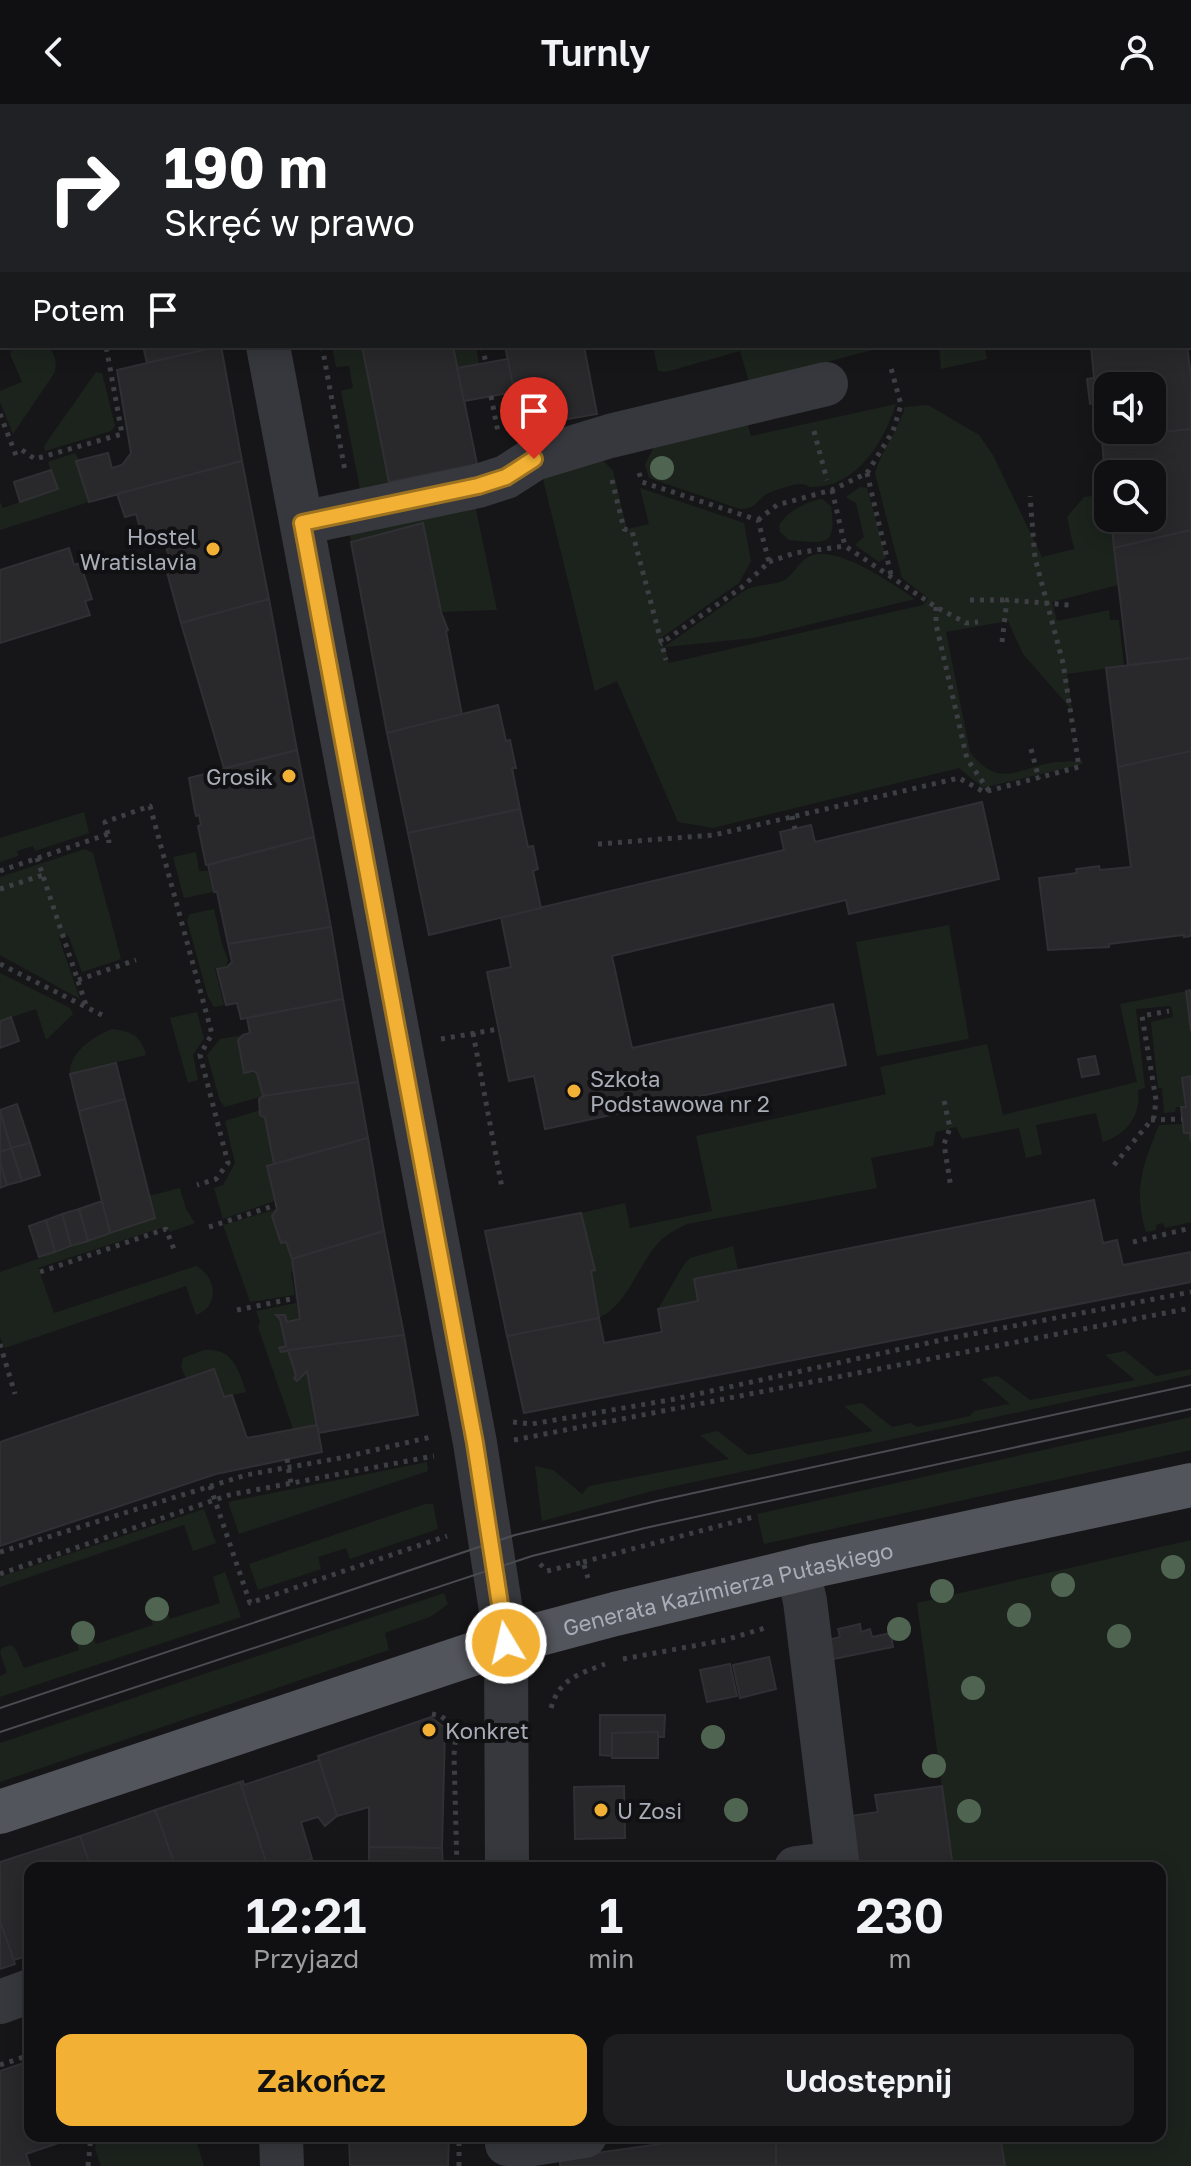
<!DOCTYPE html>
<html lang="pl">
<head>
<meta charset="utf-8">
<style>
	body { margin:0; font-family:"Golos Text",sans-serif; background:#1e1e20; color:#f1f3f6; height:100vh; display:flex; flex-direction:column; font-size:30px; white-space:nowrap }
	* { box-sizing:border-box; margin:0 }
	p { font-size:26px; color:#9c9d9f }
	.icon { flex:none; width:44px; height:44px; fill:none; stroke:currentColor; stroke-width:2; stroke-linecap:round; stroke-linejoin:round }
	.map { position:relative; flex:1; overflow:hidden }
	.side { position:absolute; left:24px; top:1758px; width:1142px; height:280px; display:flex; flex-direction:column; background:#101012; border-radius:16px; box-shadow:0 4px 20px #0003,0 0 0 2px #303032 }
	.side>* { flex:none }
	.hud { position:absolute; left:0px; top:0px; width:1192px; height:244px; box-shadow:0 4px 20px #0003,0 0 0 2px #303032; background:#202124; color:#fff; overflow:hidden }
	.buttons { position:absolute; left:1094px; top:268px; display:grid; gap:16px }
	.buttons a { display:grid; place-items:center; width:72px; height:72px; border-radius:16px; background:#101012; box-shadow:0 4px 20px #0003,0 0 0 2px #303032; font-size:40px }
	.pin { position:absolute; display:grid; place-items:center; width:68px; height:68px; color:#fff; margin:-82px -34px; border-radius:50% 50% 50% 0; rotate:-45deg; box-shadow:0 0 8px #0007 }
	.pin .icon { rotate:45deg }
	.me { position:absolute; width:88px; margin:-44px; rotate:351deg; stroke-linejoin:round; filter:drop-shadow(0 0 6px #0008) }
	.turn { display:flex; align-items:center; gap:28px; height:168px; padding:0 32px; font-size:36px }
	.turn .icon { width:104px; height:104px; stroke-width:2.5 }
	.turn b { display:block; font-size:56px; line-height:68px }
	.then { display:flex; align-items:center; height:76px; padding:0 32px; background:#0003; gap:16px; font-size:30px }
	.eta { display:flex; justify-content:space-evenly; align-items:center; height:136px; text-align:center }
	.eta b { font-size:48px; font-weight:600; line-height:56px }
	.cta { display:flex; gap:16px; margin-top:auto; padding:16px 32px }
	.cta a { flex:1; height:92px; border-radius:16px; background:#f2b134; color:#111; font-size:32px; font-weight:600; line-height:92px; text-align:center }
	.cta a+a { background:#1e1e20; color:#f1f3f6 }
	header { display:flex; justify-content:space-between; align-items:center; height:104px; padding:0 32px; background:#101012; font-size:36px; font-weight:600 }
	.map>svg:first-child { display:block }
</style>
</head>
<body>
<header><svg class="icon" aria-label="back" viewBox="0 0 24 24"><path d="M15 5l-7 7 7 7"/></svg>Turnly<svg class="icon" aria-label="person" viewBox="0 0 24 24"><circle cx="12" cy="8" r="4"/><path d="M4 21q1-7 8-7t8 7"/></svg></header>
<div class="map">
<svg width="1191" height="2062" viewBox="0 0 1191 2062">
	<rect width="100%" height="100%" fill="#161618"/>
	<g fill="#1c231d">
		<polygon points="355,0 506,0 507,2 355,2"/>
		<path d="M14,242h34c7,9 9,15 7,26l-42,62 -13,-32v-11l22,-9 -12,-28z"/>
		<polygon points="332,242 362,242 389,378 360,385 341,287 353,284 349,262 336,263"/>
		<polygon points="453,242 476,242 479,260 457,264"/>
		<polygon points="653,242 888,242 749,278 740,247 666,268 658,267"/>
		<polygon points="939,242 984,242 987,255 941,265"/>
		<polygon points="96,268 102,269 115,322 111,327 45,347 44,342"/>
		<path d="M896,300c-12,37 -38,82 -83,83 -4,1 -7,-3 -11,-3 -9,0 -23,5 -31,8 -14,5 -12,17 -31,17l-91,-31 -4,-13 13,-27 87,-23 6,21z"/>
		<path d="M928,301l51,30 14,20 49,102 32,-8 -7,-32 17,-20 24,-3v24h3l7,67 -66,17 5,19 52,-11 1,10h9l5,46 -57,8 5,36 -49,-56 -15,-33 -62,11 24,120c28,36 46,18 80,11 10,-2 22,-1 32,-2l1,3 -100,24 -24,-20 -246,60 -35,-6 -61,-141 -22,10 -53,-216 58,-18 13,14 14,58 22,-5 -9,-36 104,35 7,38 -12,22 -78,55 3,9 80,-56c13,-7 23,-5 36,-9 14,-4 18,-23 33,-27 28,-8 80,29 102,44l-161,39 -89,9 4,16 254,-58 5,-7 -26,-20 -27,-105c6,-22 23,-42 30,-66z"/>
		<polygon points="75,349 79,356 76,357 89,398 0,426 0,398 3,404 57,385 48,358"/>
		<polygon points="860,383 867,384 886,454 879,458 855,441 864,433 856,399 846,393"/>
		<path d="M822,395l9,7c6,42 -6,37 -42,34l-9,-8 -1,-6c6,-13 28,-25 43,-27z"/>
		<polygon points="474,396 497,506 441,508 423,420 351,438 347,421"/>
		<polygon points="84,708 89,729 35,747 33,742 17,747 18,752 0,758 0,734"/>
		<polygon points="85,745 93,749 121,855 82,868 68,831 59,834 80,895 0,851 0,773"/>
		<polygon points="196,748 199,767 208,767 213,788 184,794 173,753"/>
		<polygon points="214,805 222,840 228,856 226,862 215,865 224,901 214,903 208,893 187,816 190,810"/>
		<polygon points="949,821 969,935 877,952 856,838"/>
		<polygon points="0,869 70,904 73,910 46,936 36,905 0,917"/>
		<path d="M1186,887l5,40v45l-9,2 4,29h-10l-1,5 -11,1 -2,-25h-4l-7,-66 22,-5 -2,-11 -35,3 9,79 -7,2c3,26 -11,44 -35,52l-7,-29 -60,12 6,29 -16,4 -7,-30 -57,11 -6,-12 -20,5 -3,14 -62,12 6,30 -190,36c-10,5 -20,10 -28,18 -22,24 -30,61 -60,76l-8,-47 4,-1 -14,-57 44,-10 5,25 82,-17 -16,-75 190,-42 -6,-27 107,-23 16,71 134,-33 -17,-78z"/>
		<polygon points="197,908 204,934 193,951 198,976 188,979 170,914"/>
		<path d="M112,925c19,2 29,7 34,26l-76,19c-2,-21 24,-38 42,-45z"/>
		<polygon points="243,931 238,936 243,968 257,969 263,992 225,1003 220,997 207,951 220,935"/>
		<polygon points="260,1006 265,1014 274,1060 267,1063 275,1097 223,1115 214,1084 223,1081 235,1059 225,1017"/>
		<path d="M1183,1020l1,9h6l1,8v81l-26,6 -2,-5 -7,2v5l-10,2c-13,-43 -3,-67 13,-107z"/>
		<path d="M180,1084l6,21 9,14 -25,9 -3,-6 -129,42 16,45 142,-47c21,11 24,40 0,49l-10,-29 -181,62 -5,-11v-65l155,-54 -6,-22z"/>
		<polygon points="277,1105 272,1113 281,1139 286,1138 295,1164 291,1169 295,1191 250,1198 223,1121"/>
		<polygon points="733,1142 738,1166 695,1175 698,1197 658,1205 683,1162 690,1154"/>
		<polygon points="296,1199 300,1215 287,1218 285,1211 276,1212 280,1215 286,1242 279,1245 281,1248 288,1246 297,1277 307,1267 317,1321 293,1325 258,1223 260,1218 256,1207"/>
		<path d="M204,1246c29,-2 34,19 42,42l-22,5 -10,-28 -28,10 -5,-13 2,-8z"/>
		<polygon points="1125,1247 1156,1272 1191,1265 1191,1271 652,1387 542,1417 535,1362 553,1366 582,1390 589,1382 729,1355 700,1331 718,1327 748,1351 873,1327 844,1302 862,1299 892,1323 911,1319 917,1323 970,1312 974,1307 1010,1300 981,1275 998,1272 1030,1296 1135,1276 1105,1251"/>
		<polygon points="1191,1313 1191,1346 764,1440 757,1410"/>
		<polygon points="427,1358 428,1367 239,1430 228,1398"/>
		<polygon points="425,1400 433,1400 438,1425 350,1455 346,1444 318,1453 321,1465 258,1486 249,1460"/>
		<polygon points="204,1405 216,1439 193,1447 184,1421 0,1483 0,1473"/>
		<polygon points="1191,1436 1191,2062 1005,2062 1000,2032 1160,2032 1160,1764 953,1764 917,1499"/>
		<polygon points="225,1468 241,1513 0,1593 0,1572 7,1569 0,1548 2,1544 11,1541 15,1544 24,1564 79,1546 73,1525 75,1519 83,1516 88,1519 96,1540 153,1521 146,1499 149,1494 160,1492 170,1515 220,1499 213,1473"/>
		<polygon points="444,1489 448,1500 432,1512 385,1529 389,1546 0,1678 0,1639"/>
		<polygon points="97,2032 195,2032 204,2062 101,2062 95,2045"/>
	</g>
	<g fill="#29292c" stroke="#303034" stroke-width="2" fill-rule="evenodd">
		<polygon points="176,0 176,2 79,1 79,0"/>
		<rect x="262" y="0" width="93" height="2"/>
		<rect x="766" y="0" width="109" height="2"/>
		<polygon points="1058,0 1119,0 1112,2"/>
		<polygon points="1119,0 1157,0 1157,2 1112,2"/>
		<polygon points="143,242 221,242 147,259"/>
		<polygon points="221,242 242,357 89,398 76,357 108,349 112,364 122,361 131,349 117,266"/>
		<polygon points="362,242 453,242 477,360 389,378"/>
		<polygon points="505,242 584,242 597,310 521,323"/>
		<path d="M1091,242h96l4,30v53l-89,10 -4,-36 -8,1 -3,-25 7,-1zM1108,282h44v44h-44z"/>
		<polygon points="508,255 514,288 464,297 457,264"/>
		<polygon points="1191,325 1191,426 1114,444 1111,414 1152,414 1152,370 1108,370 1106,390 1102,335"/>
		<polygon points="242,357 269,495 181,519 165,461 171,460 161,425 142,431 136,410 125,413 117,390"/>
		<polygon points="51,366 58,385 20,398 14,378"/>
		<polygon points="423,419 441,508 448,526 446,527 462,611 387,629 351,438"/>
		<polygon points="1191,426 1191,554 1128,561 1114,444"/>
		<polygon points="69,444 74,461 80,459 92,495 85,497 90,511 0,539 0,466"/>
		<polygon points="269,495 297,646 224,664 181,519"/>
		<polygon points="1191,554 1191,647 1118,663 1106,564"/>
		<polygon points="498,601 506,637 510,636 516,664 512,664 520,705 408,729 387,629"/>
		<polygon points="297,646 314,733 206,761 198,722 201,721 199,711 196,712 195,708 189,674"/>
		<polygon points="1191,647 1191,832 1184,833 1184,831 1109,840 1109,843 1048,846 1039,774 1077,769 1076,765 1099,762 1100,766 1131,763 1118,663"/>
		<polygon points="982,698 999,775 849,810 846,796 612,852 632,944 833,900 846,961 545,1025 534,972 509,977 487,868 511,863 501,813 784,746 780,728 811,721 815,738"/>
		<polygon points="520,705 528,743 533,742 538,765 533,767 541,804 429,831 408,729"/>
		<polygon points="314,733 331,823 228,840 217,788 214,788 208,761"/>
		<polygon points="331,823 343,895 241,915 237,899 226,901 217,865 227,863 232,858 228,840"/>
		<polygon points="1191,886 1191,927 1186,887"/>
		<polygon points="343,895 358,978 263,992 257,969 253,967 244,969 238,936 243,931 250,929 247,914"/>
		<polygon points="11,913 19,937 0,944 0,917"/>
		<polygon points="1095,952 1099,970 1082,973 1078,955"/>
		<polygon points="116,959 125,995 79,1007 70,970"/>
		<polygon points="1191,972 1191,1037 1190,1029 1184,1029 1181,1003 1186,1003 1182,974"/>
		<polygon points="358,978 368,1034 274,1060 265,1014 260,1011 259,995 263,992"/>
		<polygon points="125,995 155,1114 110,1129 79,1007"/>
		<polygon points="17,1000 30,1039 11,1044 0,1006"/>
		<polygon points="0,1009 11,1044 0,1048"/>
		<polygon points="368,1034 384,1127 292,1155 286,1138 281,1139 272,1112 277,1105 267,1062"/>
		<polygon points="30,1039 40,1071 22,1077 11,1044"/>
		<polygon points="11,1044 22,1077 7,1081 0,1059 0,1048"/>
		<polygon points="0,1059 7,1081 0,1084"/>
		<polygon points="1094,1096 1103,1139 1117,1136 1123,1161 1191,1148 1191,1178 524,1309 507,1232 599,1214 604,1239 662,1228 658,1205 698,1197 694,1175"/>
		<polygon points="102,1097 110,1129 88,1137 79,1105"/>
		<polygon points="79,1105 88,1137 71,1142 62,1110"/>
		<polygon points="581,1109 595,1166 591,1167 599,1214 507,1232 485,1127"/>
		<polygon points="62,1110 71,1142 55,1148 46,1116"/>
		<polygon points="46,1116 55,1148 39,1153 29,1122"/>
		<polygon points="384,1127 404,1231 281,1248 279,1244 286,1242 280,1215 276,1211 285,1211 287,1218 300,1215 292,1155"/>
		<polygon points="404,1231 418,1311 318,1329 307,1267 297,1277 294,1274 296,1272 288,1246"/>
		<polygon points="214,1265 224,1293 232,1291 247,1334 317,1321 322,1348 216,1370 0,1442 0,1338"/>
		<polygon points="860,1520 861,1528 870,1525 872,1533 891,1529 893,1543 833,1555 828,1536 840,1533 838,1525"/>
		<polygon points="769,1553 776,1585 740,1594 733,1561"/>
		<polygon points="730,1560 737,1592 707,1598 700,1566"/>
		<polygon points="600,1611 665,1611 664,1633 658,1633 658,1628 612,1629 612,1652 600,1651"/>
		<polygon points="431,1613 445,1624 442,1744 369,1743 369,1703 337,1712 318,1652"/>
		<polygon points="658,1628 658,1654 612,1654 612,1629"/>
		<polygon points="319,1656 337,1712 325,1722 318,1713 301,1718 312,1755 283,1764 268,1764 240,1678 243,1677 244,1681"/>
		<polygon points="240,1678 268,1764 176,1764 155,1706"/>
		<polygon points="624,1682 625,1734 575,1735 574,1683"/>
		<polygon points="942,1682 953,1764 854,1764 850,1712 878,1708 875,1691"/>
		<polygon points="155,1706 176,1764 91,1764 80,1732"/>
		<polygon points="80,1732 91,1764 30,1764 30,1851 14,1856 0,1817 0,1758"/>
		<polygon points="369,1743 442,1744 443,1764 369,1764"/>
		<polygon points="0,1817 15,1860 0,1865"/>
		<polygon points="30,1957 30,2032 73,2034 26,2050 30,2062 0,2062 0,1967"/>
		<polygon points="349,2032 449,2032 448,2062 350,2062"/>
		<polygon points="717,2032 776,2032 776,2062 560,2062 560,2054"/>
		<polygon points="776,2032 1000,2032 1005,2062 776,2062"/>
	</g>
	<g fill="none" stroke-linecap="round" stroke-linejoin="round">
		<g stroke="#3d3f44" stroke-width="5" stroke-dasharray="4 6" stroke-linecap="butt">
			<polyline points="665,0 676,2"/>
			<polyline points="919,0 920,2"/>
			<polyline points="19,2 26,0"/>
			<polyline points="757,2 764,0"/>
			<polyline points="0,7 2,7"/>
			<polyline points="0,14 2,16"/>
			<polyline points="0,124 2,130"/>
			<polyline points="1190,167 1191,175"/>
			<polyline points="0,172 2,171"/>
			<polyline points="322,242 345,367"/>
			<polyline points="482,242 486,259"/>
			<polyline points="506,289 512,319"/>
			<polyline points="491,292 498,328"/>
			<polyline points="0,310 17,354"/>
			<polyline points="814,327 827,376"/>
			<polyline points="22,346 35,355 122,330 106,242"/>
			<polyline points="639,369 642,378 758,416 769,458 741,484 660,540"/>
			<polyline points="867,369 891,471"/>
			<polyline points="612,376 624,425 632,427 666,556"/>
			<polyline points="832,386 845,442 936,503 966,519 978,518"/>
			<polyline points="758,416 777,401 832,386 867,369 893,327 901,301 891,264"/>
			<polyline points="769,458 795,449 845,442"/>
			<polyline points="970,496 1007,496"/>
			<polyline points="936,503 936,520 967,655 989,687"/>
			<polyline points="1002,538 1007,496 1069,501"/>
			<polyline points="1031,645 1039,675"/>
			<polyline points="792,712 795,725"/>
			<polyline points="108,730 105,718 150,702 212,930 200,951 228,1059 216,1075 197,1081"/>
			<polyline points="598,740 714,731 959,674 984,688 1079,663 1063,559 1035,454 1030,392"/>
			<polyline points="37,754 87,904"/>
			<polyline points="0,767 108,730 109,739"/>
			<polyline points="0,785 43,771"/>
			<polyline points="0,860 102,911"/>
			<polyline points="78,876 136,856"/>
			<polyline points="473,929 502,1084"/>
			<polyline points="441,935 499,925"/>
			<polyline points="944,997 950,1024 944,1040 951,1084"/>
			<polyline points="1151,1016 1182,1015"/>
			<polyline points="1114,1061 1154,1013 1156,996 1142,912 1169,907"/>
			<polyline points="209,1123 276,1101"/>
			<polyline points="1133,1138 1191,1124"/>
			<polyline points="40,1168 166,1125 175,1148"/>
			<polyline points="237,1206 296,1194"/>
			<polyline points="0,1240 15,1290"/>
			<polyline points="513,1318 532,1320 675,1295 946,1235 1191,1188"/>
			<polyline points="514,1336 1191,1204"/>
			<polyline points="287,1355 291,1380"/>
			<polyline points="210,1382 250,1499 447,1432"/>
			<polyline points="0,1448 246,1371 340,1354 431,1333"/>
			<polyline points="583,1458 753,1413"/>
			<polyline points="540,1460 547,1467 583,1458 588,1474"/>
			<polyline points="0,1470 229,1391 434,1352"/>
			<polyline points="623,1555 725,1536 765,1524"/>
			<path d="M551,1604c8,-29 28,-34 54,-44"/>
			<polyline points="432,1610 441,1612 452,1621 456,1632 454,1651 457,1764"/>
			<polyline points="0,1961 30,1951"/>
			<polyline points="88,2062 91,2032"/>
			<polyline points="459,2062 459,2032"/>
		</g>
		<g stroke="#37383d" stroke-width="44">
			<polyline points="222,0 222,2"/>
			<polyline points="1190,0 1191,9"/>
			<polyline points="268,242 475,1339 506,1539 507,1764"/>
			<polyline points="302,419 478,382 506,373 534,355 610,332 826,280"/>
			<polyline points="798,1467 805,1497 838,1764"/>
			<polyline points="796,1764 837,1759"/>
			<polyline points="0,1898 30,1887"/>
			<polyline points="281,2032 282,2062"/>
			<polyline points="507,2040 533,2040 585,2032"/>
		</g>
		<path stroke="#53555c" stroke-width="44" id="s1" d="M0,1708l506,-169 109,-29 203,-49 373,-80"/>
		<g stroke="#4a4c52" stroke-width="2">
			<polyline points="0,1604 515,1431 657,1397 1191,1281"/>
			<polyline points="0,1628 532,1452 645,1424 1191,1305"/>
		</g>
	</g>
	<g fill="#506452">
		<circle cx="662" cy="364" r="12"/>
		<circle cx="1173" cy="1463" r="12"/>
		<circle cx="1063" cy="1481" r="12"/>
		<circle cx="942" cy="1487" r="12"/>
		<circle cx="157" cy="1505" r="12"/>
		<circle cx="1019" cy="1511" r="12"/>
		<circle cx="899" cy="1525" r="12"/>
		<circle cx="83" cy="1529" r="12"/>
		<circle cx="1119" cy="1532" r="12"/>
		<circle cx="973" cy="1584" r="12"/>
		<circle cx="713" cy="1633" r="12"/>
		<circle cx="934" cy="1662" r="12"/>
		<circle cx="736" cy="1706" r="12"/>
		<circle cx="969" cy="1707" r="12"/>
	</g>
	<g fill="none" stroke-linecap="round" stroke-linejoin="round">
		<g stroke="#9d7322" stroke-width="20">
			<polyline id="route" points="506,1539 475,1339 302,419 478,382 506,373 534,355"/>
		</g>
		<use href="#route" stroke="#f2b134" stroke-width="14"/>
	</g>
	<g fill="#f2b134" stroke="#111113" stroke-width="3">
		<circle cx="213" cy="445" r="8"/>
		<circle cx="289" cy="672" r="8"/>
		<circle cx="574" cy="987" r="8"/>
		<circle cx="429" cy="1626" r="8"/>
		<circle cx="601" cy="1706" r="8"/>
	</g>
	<g text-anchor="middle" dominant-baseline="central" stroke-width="8" stroke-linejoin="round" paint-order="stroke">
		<g font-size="22" fill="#a8adb8" stroke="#111113" text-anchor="start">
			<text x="197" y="432" text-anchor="end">Hostel<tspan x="197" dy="25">Wratislavia</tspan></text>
			<text x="273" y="672" text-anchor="end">Grosik</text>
			<text x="590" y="974">Szkoła<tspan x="590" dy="25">Podstawowa nr 2</tspan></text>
			<text x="445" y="1626">Konkret</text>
			<text x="617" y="1706">U Zosi</text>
		</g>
		<g font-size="22" fill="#a8adb8" stroke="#111113">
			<text stroke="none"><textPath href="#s1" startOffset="762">Generała Kazimierza Pułaskiego</textPath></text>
		</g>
	</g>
</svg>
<div class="buttons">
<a><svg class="icon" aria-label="sound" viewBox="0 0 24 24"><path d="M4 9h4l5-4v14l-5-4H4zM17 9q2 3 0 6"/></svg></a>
<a><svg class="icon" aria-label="search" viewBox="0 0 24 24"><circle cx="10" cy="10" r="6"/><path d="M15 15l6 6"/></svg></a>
</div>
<div class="pin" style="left:534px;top:355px;background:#d93025"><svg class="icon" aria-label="arrive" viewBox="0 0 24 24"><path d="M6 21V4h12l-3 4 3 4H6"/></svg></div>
<svg class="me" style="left:506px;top:1539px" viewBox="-20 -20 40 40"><circle r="17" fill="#f2b134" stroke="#fff" stroke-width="3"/><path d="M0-11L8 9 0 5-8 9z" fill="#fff"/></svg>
<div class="hud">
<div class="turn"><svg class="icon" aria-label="right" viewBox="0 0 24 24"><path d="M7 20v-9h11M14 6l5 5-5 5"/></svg><div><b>190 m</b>Skręć w prawo</div></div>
<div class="then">Potem<svg class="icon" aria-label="arrive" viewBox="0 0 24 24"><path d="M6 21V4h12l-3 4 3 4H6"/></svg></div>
</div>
<section class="side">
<div class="eta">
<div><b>12:21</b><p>Przyjazd</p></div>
<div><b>1</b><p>min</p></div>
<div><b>230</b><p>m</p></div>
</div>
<div class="cta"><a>Zakończ</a><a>Udostępnij</a></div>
</section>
</div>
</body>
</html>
